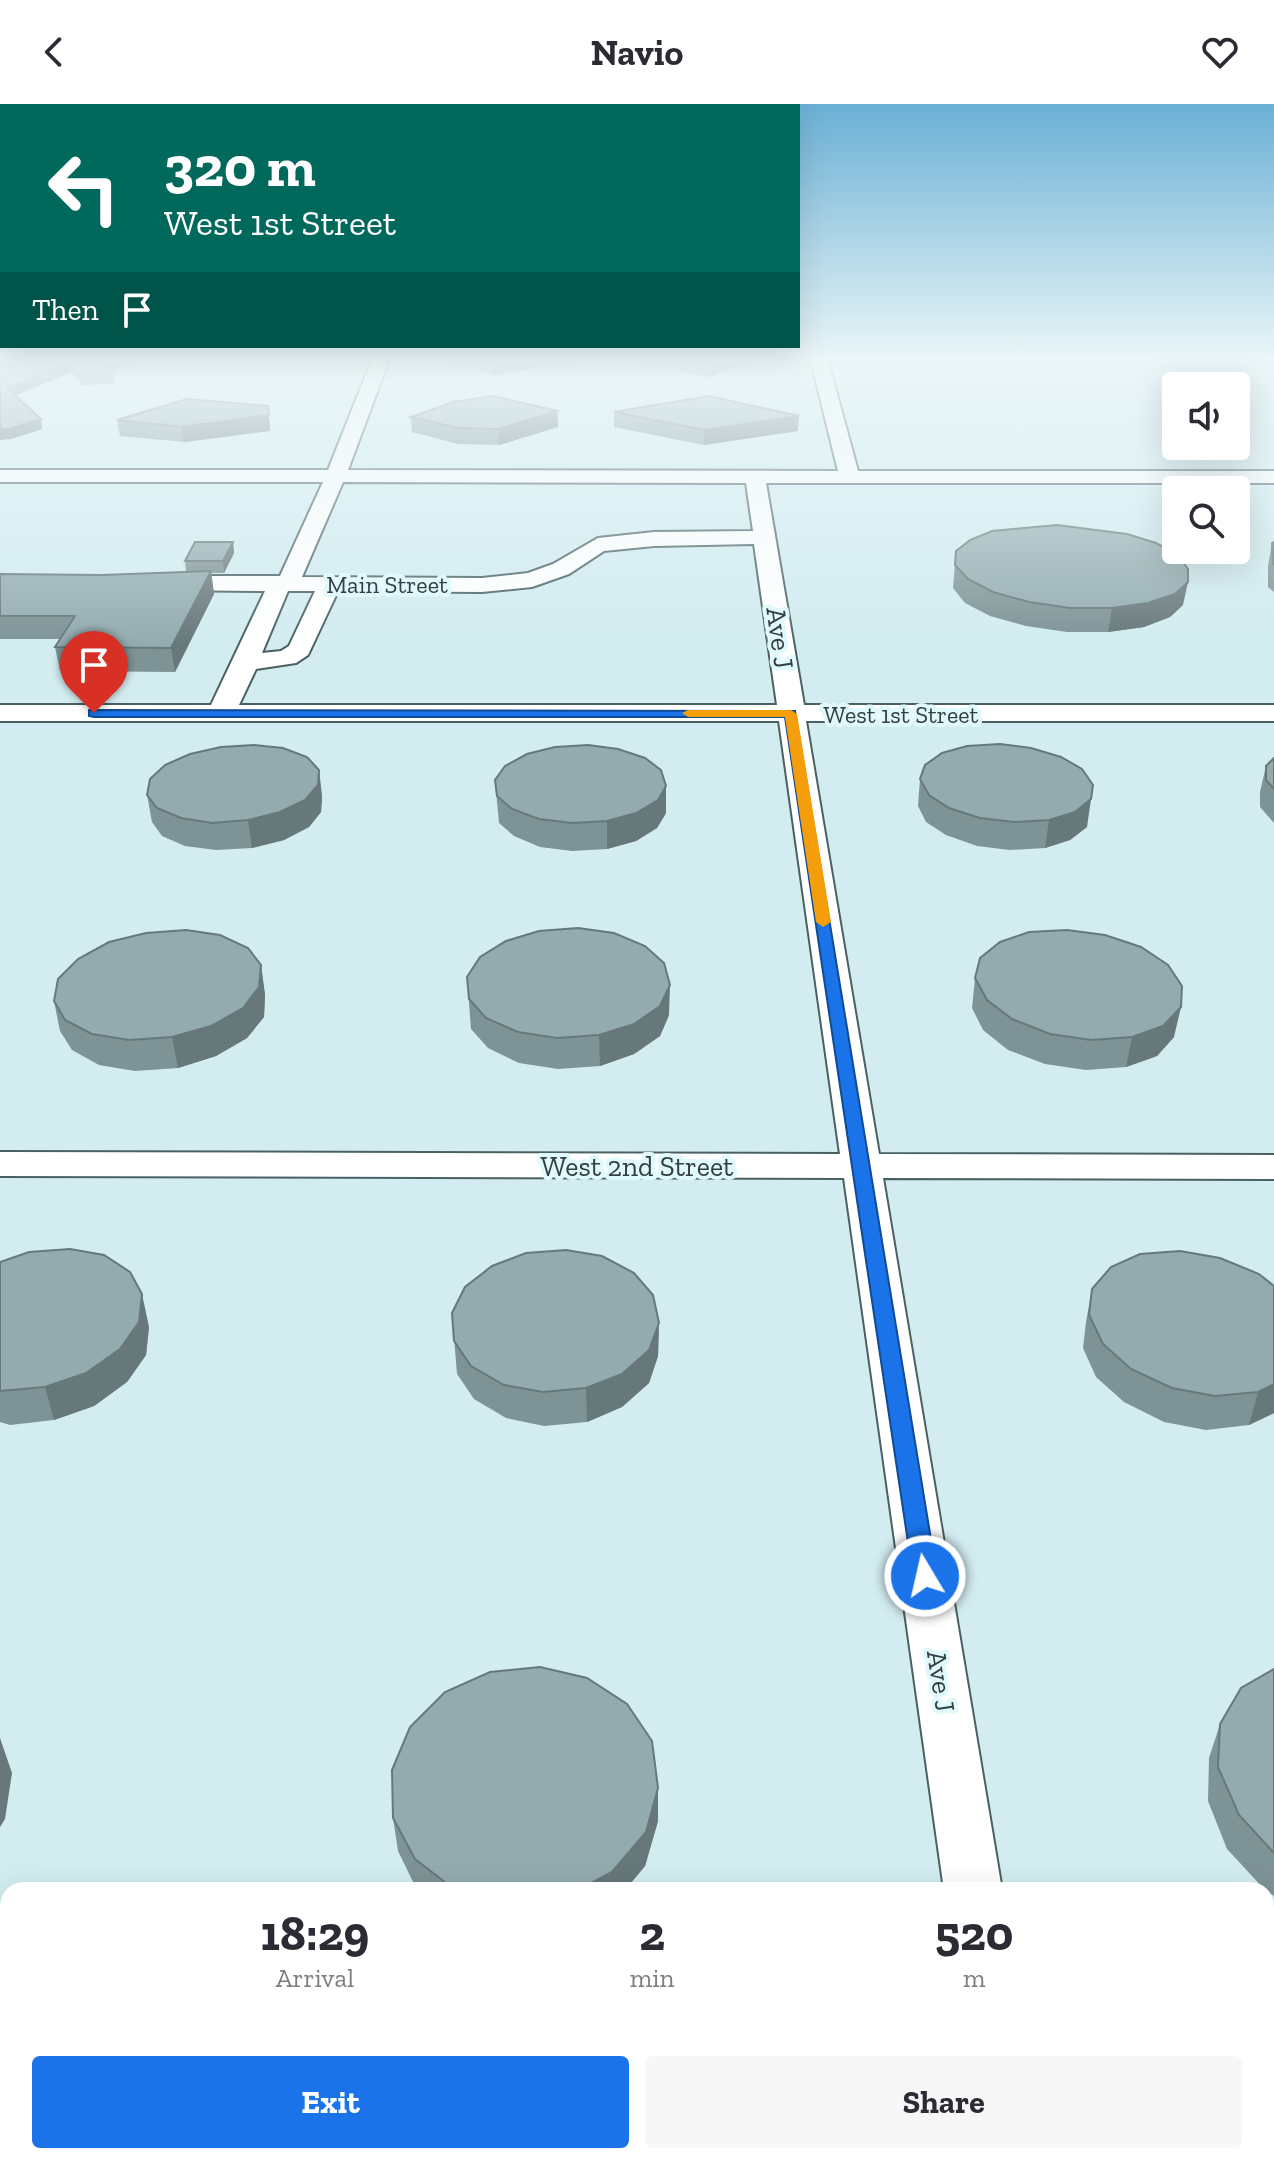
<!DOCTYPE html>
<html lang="en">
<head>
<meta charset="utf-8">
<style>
	body { margin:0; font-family:"Zilla Slab",serif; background:#f7f7f7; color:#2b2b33; height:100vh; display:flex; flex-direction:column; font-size:30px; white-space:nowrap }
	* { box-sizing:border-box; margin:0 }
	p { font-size:26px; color:#7c7c81 }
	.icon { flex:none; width:44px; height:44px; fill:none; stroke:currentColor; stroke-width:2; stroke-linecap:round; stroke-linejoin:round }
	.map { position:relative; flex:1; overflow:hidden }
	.side { position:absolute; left:0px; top:1778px; width:1274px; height:282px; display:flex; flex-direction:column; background:#fff; border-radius:24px 24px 0 0; box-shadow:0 8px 32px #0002 }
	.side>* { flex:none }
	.banner { position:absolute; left:0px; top:0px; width:800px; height:244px; box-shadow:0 8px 32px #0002; background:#00695c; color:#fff; overflow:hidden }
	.fabs { position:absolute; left:1162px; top:268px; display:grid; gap:16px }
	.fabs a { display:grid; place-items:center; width:88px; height:88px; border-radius:8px; background:#fff; box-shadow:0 8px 32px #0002; font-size:40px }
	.pin { position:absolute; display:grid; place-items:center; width:68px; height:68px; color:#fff; margin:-82px -34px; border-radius:50% 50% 50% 0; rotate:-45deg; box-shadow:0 0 8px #0007 }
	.pin .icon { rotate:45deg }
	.me { position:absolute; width:88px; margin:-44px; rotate:351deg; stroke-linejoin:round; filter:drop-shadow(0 0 6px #0008) }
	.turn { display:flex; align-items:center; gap:28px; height:168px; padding:0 32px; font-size:36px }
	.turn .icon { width:104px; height:104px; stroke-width:2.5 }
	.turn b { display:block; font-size:56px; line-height:68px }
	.then { display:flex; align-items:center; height:76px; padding:0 32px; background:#0003; gap:16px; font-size:30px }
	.eta { display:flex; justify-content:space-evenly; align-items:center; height:136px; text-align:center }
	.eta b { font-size:48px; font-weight:800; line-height:56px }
	.action { display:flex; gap:16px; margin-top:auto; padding:16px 32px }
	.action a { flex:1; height:92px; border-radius:8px; background:#1a73e8; color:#fff; font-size:32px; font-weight:800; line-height:92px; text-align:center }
	.action a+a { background:#f7f7f7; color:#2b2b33 }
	header { display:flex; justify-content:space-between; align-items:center; height:104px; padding:0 32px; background:#fff; font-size:36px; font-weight:800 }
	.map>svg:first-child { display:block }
</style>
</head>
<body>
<header><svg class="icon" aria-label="back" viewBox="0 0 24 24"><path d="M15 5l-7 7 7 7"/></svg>Navio<svg class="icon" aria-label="heart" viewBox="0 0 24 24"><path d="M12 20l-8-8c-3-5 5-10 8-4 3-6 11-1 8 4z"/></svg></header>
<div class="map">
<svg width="1274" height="2059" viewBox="0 0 1274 2059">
	<rect width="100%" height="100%" fill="#d2ecf0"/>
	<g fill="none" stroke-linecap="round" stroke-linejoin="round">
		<g stroke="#4a6164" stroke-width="4">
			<g id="minor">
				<path d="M373,253h17l-42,113 490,1 -28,-114h17l31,114h416v12h-508l38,222h470v16h-468l73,433 395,1v24l-391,-1 119,712h-58l-100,-712 -844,-2v-24l840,2 -61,-433h-779v-16h211l54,-114 -103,-1 -8,-2 -4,-5 4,-5 8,-2h118l43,-94h-323v-12h328zM343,378l403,1 7,48 -99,1 -56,6 -45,26 -25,9 -46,5 -180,-1zM754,440l23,161h-538l17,-36 40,-6 12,-8 30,-64 144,1 50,-5 37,-13 35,-23 50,-5zM288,487h27l-26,55 -8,5 -19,2z"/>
				<polygon points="981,2052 1047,2052 1048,2059 982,2059"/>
			</g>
		</g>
		<use href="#minor" fill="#fff" fill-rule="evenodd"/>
	</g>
	<g fill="#7e9396">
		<polygon points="0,253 147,253 113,268 115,280 81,281 72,268 15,292 42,325 11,335"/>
		<polygon points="425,253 574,253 575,258 493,271"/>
		<polygon points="623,253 762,253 709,273 623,255"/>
		<polygon points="557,307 558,323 499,341 458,340 412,328 411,313"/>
		<polygon points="614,308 798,327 704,341 614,323"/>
		<polygon points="117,316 270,317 270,327 184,338 120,332"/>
		<polygon points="233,438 234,449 224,469 211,469 214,490 175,568 60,567 55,543 60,535 0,535 0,470 102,471 186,468 185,457"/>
		<polygon points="1274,438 1274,488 1268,483 1268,462 1272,439"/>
		<polygon points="956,447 1183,501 1170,513 1144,523 1108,528 1067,528 1026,522 990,512 965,499 953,484"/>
		<polygon points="1274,654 1274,719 1260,703 1260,688 1266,662"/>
		<polygon points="319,666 322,693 321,708 309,723 284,736 252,744 216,746 185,742 162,732 152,718 147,691"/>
		<polygon points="920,675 1087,723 1070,736 1045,744 1010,746 977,742 946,731 926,718 918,702"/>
		<polygon points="495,676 666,709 657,724 636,737 607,745 572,747 540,743 514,732 499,719"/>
		<polygon points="261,861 265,891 264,913 247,934 216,952 178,964 135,967 99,961 72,946 60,927 54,897"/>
		<polygon points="467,873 669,911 660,932 634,950 600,962 558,965 519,959 488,944 471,925"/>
		<polygon points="975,874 1174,933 1157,952 1126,963 1086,966 1045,960 1008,946 983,926 972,904"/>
		<polygon points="0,1158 149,1223 146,1251 127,1278 94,1302 54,1316 10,1321 0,1318"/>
		<polygon points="1274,1182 1274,1309 1249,1321 1206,1326 1164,1318 1124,1298 1096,1273 1083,1244 1086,1218 1092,1185"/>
		<polygon points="452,1209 659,1219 658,1252 649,1279 622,1303 587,1318 544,1322 506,1314 474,1295 457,1270"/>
		<polygon points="1274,1565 1274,1792 1265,1786 1227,1745 1208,1697 1209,1654 1220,1620"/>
		<polygon points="393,1714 658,1717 645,1762 625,1786 417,1786 398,1747"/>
	</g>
	<g fill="#67787a">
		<polygon points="125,253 147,253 109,270 107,261"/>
		<polygon points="513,253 574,253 575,258 493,271 493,256"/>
		<polygon points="724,253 762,253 709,273 710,259"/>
		<polygon points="71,259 72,268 9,294 7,284"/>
		<polygon points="268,302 270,327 184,338 182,323"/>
		<polygon points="557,307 558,323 499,341 498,325"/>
		<polygon points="799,312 798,327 704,341 704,326"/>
		<polygon points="41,315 42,325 11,335 0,336 0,325"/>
		<polygon points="233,438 234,449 224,469 223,457"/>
		<polygon points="211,467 214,490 175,568 171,544"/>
		<polygon points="1188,478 1183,501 1170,513 1144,523 1108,528 1112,504"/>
		<polygon points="319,666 322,693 321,708 309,723 284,736 252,744 248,716"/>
		<polygon points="666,682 666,709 657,724 636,737 607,745 607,717"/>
		<polygon points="1091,695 1087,723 1070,736 1045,744 1049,716"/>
		<polygon points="261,861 265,891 264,913 247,934 216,952 178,964 172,933"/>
		<polygon points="670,881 669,911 660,932 634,950 600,962 599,931"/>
		<polygon points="1181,903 1174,933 1157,952 1126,963 1132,933"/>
		<polygon points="142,1190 149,1223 146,1251 127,1278 94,1302 54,1316 45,1283"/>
		<polygon points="659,1219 658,1252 649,1279 622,1303 587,1318 586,1284"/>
		<polygon points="1274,1280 1274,1309 1249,1321 1258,1288"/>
		<polygon points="0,1634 12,1669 5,1715 0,1723"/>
		<polygon points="658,1684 658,1717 645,1762 625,1786 578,1786"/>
	</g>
	<g fill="#93abaf" stroke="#67787a" stroke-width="2">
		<polygon points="0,253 125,253 107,261 114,270 79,271 71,259 7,284 41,315 9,325 0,325"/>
		<polygon points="480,253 513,253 493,256"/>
		<polygon points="683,253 724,253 710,259"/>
		<polygon points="493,292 557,307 498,325 458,324 411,313 453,298"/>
		<polygon points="709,292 799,312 704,326 614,308"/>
		<polygon points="187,295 268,302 269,311 182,323 117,316"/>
		<polygon points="1057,421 1127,430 1156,439 1178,451 1188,465 1188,478 1175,490 1148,499 1112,504 1070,504 1029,498 993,488 968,475 955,461 956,447 970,436 992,427"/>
		<polygon points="195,438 233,438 223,457 185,457"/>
		<polygon points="1274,438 1274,461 1273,459 1272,439"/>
		<polygon points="211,467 171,544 55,543 75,512 0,512 0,470 102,471"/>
		<polygon points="1000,640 1031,644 1061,653 1082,665 1093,681 1091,695 1075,708 1049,716 1014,718 980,714 949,704 929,691 920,675 925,661 942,649 967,642"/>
		<polygon points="254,641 283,644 307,653 319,666 318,681 305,696 280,708 248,716 212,719 181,714 157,704 147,691 150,675 165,661 190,650 221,643"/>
		<polygon points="588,641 618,645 645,654 661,666 666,682 658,696 636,709 607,717 572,719 539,715 512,705 497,692 495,676 505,662 527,650 555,643"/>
		<polygon points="1274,654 1274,685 1266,676 1266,662"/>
		<polygon points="578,824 614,829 645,842 664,859 670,881 660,902 634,920 599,931 557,934 518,928 486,914 469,895 467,873 480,853 506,837 539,827"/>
		<polygon points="186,826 220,831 248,844 261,861 259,883 243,904 211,922 172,933 129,936 92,930 65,916 54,897 58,875 78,855 109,838 146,829"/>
		<polygon points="1067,826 1105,831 1141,843 1168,861 1182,882 1181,903 1163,922 1132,933 1091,936 1050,930 1012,915 987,896 975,874 980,854 1000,838 1029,828"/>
		<polygon points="70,1145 104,1151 130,1168 142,1190 139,1218 120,1245 86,1269 45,1283 0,1287 0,1158 29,1148"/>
		<polygon points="566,1146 602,1152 634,1169 653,1191 659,1219 649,1246 622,1270 586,1284 543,1288 504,1281 471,1262 454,1237 452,1209 465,1183 492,1162 526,1149"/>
		<polygon points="1180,1147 1220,1154 1259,1170 1274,1182 1274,1280 1258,1288 1215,1292 1172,1284 1131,1265 1103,1240 1089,1211 1092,1185 1111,1163 1140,1150"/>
		<polygon points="540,1563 587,1574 627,1600 652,1637 658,1684 646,1728 612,1768 578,1786 455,1786 415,1755 393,1714 392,1666 410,1623 445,1588 490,1568"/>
		<polygon points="1274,1565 1274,1749 1239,1711 1218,1663 1220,1620 1241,1584"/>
	</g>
	<linearGradient id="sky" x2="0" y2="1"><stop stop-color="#6ab0d5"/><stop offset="0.47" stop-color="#ebf6f8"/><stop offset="1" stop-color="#ebf6f8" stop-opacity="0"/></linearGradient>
	<rect width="1274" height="542" fill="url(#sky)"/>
	<polygon fill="#1a73e8" stroke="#114b97" stroke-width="2" points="89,606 795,607 937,1472 933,1478 925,1481 916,1478 913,1472 785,613 94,613 89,612"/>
	<polygon fill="#f59e0b" points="791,606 797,610 831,818 823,823 816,818 785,613 688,613 682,609 688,606"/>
	<g text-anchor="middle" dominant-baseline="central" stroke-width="8" stroke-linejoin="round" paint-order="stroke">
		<g font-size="24" fill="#353f41" stroke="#dff9fd">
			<text x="387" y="480">Main Street</text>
			<text x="901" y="610">West 1st Street</text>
		</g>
		<g font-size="28" fill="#353f41" stroke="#dff9fd">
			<text transform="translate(780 534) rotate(82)">Ave J</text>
			<text x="637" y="1062">West 2nd Street</text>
			<text transform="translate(941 1577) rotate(81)">Ave J</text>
		</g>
	</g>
</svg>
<div class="fabs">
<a><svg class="icon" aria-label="sound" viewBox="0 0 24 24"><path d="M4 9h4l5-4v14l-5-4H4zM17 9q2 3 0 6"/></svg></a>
<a><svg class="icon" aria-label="search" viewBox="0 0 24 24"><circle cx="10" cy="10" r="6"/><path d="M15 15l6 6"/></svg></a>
</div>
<div class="pin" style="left:94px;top:609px;background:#d93025"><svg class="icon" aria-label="arrive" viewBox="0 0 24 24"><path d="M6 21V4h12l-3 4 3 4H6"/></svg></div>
<svg class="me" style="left:925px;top:1472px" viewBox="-20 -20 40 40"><circle r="17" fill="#1a73e8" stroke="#fff" stroke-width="3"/><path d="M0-11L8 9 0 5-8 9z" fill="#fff"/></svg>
<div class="banner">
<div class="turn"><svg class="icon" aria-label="left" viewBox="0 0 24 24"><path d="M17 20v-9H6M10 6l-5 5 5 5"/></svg><div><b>320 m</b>West 1st Street</div></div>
<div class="then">Then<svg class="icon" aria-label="arrive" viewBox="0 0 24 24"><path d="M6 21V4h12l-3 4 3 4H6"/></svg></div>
</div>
<section class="side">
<div class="eta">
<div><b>18:29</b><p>Arrival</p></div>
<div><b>2</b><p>min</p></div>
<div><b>520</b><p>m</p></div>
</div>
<div class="action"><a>Exit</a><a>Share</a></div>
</section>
</div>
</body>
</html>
